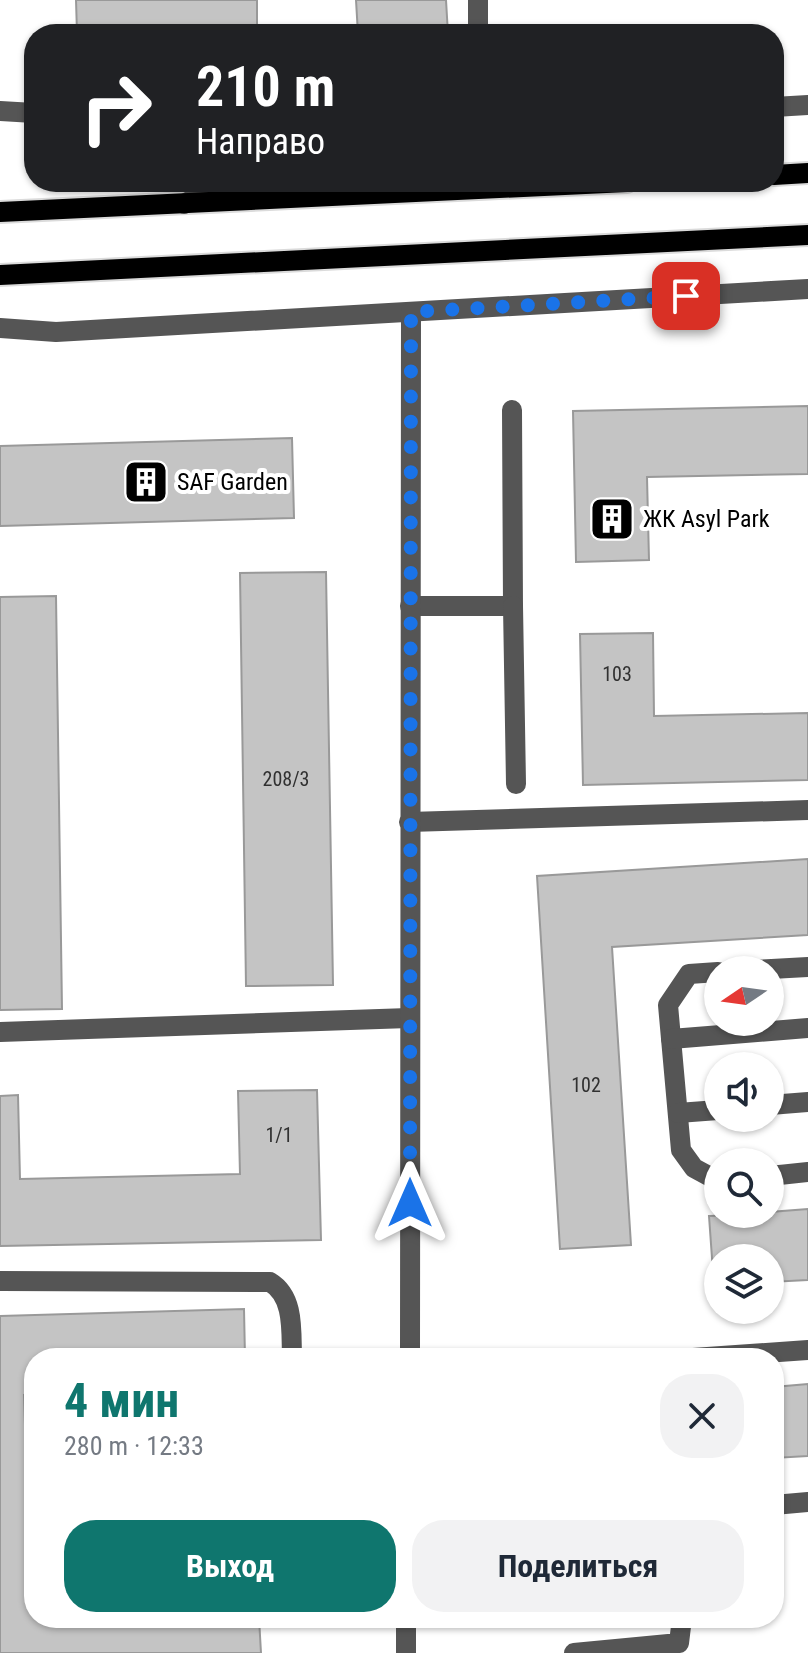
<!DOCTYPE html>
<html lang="ru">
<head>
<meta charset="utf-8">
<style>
	body { margin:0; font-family:"Roboto Condensed",sans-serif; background:#f2f2f3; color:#1f2937; height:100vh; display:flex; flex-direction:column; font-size:30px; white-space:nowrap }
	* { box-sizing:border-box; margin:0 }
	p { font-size:26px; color:#747a83 }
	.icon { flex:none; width:44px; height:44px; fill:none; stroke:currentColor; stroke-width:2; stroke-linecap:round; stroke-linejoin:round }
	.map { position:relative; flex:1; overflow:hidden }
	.details { position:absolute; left:24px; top:1348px; width:760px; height:280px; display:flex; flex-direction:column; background:#fff; border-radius:32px; box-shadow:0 2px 6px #0004 }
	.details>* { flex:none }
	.top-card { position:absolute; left:24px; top:24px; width:760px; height:168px; border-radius:32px; box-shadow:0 2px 6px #0004; background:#202124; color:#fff; overflow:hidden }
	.needle { width:52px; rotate:257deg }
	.fabs { position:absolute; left:704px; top:956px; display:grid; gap:16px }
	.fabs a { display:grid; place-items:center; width:80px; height:80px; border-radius:50%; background:#fff; box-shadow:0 2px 6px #0004; font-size:40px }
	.pin { position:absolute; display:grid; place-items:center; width:68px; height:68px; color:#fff; margin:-34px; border-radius:16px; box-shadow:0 4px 12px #0006 }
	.me { position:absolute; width:88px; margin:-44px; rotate:0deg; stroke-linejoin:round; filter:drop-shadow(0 0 6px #0008) }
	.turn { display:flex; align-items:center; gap:28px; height:168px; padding:0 40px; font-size:36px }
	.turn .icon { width:104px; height:104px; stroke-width:2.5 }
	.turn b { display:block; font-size:56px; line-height:68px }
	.round { display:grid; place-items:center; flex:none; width:84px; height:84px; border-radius:32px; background:#f2f2f3 }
	.head { display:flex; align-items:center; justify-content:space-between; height:136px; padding:0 40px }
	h1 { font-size:48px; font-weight:700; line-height:60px; color:#0f766e }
	.button { display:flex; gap:16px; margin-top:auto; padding:16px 40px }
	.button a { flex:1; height:92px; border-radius:32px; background:#0f766e; color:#fff; font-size:32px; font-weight:700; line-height:92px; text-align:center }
	.button a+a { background:#f2f2f3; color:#1f2937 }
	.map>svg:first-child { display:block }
</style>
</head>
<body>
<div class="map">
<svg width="808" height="1653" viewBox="0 0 808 1653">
	<rect width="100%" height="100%" fill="#fff"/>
	<g fill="#c4c4c4" stroke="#999" stroke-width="2">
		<polygon points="76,0 257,0 257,28 77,33"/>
		<polygon points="356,0 446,0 448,34 358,34"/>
		<polygon points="808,406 808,474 647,477 649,560 576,562 573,411"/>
		<polygon points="292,438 294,518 0,526 0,446"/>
		<polygon points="326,572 333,985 246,986 240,573"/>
		<polygon points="56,596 62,1009 0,1010 0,597"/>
		<polygon points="653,633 654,716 808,713 808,780 583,785 580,634"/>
		<polygon points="808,859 808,935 612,947 631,1245 560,1249 537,876"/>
		<polygon points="317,1090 321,1240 0,1246 0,1096 18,1095 20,1179 240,1174 238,1091"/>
		<polygon points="808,1209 808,1280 770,1282 770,1258 718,1258 718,1285 714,1286 709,1216 770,1214 770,1212"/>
		<polygon points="244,1309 245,1358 34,1358 34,1394 24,1395 31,1606 34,1606 34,1618 259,1618 261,1653 0,1653 0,1316"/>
		<polygon points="808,1384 808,1456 774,1458 774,1387"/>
		<polygon points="580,1618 653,1618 653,1619 580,1621"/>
	</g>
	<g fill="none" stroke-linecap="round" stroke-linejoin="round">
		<g stroke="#dbdbdb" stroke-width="24">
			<g id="major">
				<polyline points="774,175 808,173"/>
				<polyline points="0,212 627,182"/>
				<polyline points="0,275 808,235"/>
			</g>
		</g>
		<g stroke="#555" stroke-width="20">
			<polyline points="478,0 478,34"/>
			<polyline points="774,107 808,105"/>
			<polyline points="0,111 34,113"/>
			<polyline points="184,204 224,182"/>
			<polyline points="0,328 56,332 808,289"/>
			<polyline points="410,606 513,606 512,410"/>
			<polyline points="513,606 516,784"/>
			<polyline points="409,822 808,810"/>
			<polyline points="754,970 808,967"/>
			<polyline points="718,972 689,974 668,1005 681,1150 694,1168 718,1181"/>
			<polyline points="0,1032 409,1018"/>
			<polyline points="671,1039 808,1028"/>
			<polyline points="770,1105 808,1102"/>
			<polyline points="678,1113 718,1110"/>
			<polyline points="770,1176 808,1172"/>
			<path d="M0,1281l270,1c25,15 21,50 22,76"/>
			<polyline points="410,1358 411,312"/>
			<polyline points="693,1358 808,1350"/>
			<polyline points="774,1505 808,1502"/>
			<polyline points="406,1618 406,1653"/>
			<polyline points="574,1653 679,1643 682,1618"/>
		</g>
		<use href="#major" stroke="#000" stroke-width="20"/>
	</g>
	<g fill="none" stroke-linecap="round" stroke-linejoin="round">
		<polyline stroke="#1a73e8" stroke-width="14" stroke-dasharray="0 25.2" points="410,1203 411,312 686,296"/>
	</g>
	<defs>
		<g id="building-square" transform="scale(2.3)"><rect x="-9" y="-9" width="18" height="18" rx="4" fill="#000" stroke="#fff"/><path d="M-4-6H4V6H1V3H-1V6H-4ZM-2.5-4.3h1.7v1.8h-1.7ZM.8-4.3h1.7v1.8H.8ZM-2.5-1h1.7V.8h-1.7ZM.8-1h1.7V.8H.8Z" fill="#fff"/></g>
	</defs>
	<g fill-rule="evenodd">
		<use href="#building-square" x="146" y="482"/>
		<use href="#building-square" x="612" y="519"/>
	</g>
	<g text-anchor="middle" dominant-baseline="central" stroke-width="8" stroke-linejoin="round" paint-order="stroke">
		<g font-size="20" fill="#313131">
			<text x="617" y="674">103</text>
			<text x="286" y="779">208/3</text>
			<text x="586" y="1085">102</text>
			<text x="279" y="1135">1/1</text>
		</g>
		<g font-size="24" fill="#000" stroke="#fff" text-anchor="start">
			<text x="177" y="482">SAF Garden</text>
			<text x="643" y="519">ЖК Asyl Park</text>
		</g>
	</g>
</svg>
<div class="fabs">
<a><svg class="needle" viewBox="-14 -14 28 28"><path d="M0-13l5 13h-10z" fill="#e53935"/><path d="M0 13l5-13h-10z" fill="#747a83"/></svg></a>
<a><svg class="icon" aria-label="sound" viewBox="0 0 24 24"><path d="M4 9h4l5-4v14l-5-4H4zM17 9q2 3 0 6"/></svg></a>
<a><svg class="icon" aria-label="search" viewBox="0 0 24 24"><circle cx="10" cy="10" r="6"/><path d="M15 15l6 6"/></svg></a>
<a><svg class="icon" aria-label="layers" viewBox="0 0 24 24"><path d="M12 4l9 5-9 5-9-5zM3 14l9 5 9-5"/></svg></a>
</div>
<div class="pin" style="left:686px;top:296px;background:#d93025"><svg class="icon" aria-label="arrive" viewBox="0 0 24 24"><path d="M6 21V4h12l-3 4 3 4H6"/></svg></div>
<svg class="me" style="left:410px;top:1203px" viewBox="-20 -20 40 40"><path d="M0-17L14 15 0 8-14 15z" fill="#1a73e8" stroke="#fff" stroke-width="4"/></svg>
<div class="top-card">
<div class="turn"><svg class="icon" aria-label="right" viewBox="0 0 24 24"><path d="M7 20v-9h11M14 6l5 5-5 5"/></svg><div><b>210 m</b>Направо</div></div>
</div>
<section class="details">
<div class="head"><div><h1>4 мин</h1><p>280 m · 12:33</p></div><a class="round"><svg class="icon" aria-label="close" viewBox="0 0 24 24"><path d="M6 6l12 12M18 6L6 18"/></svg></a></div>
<div class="button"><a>Выход</a><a>Поделиться</a></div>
</section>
</div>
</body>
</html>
